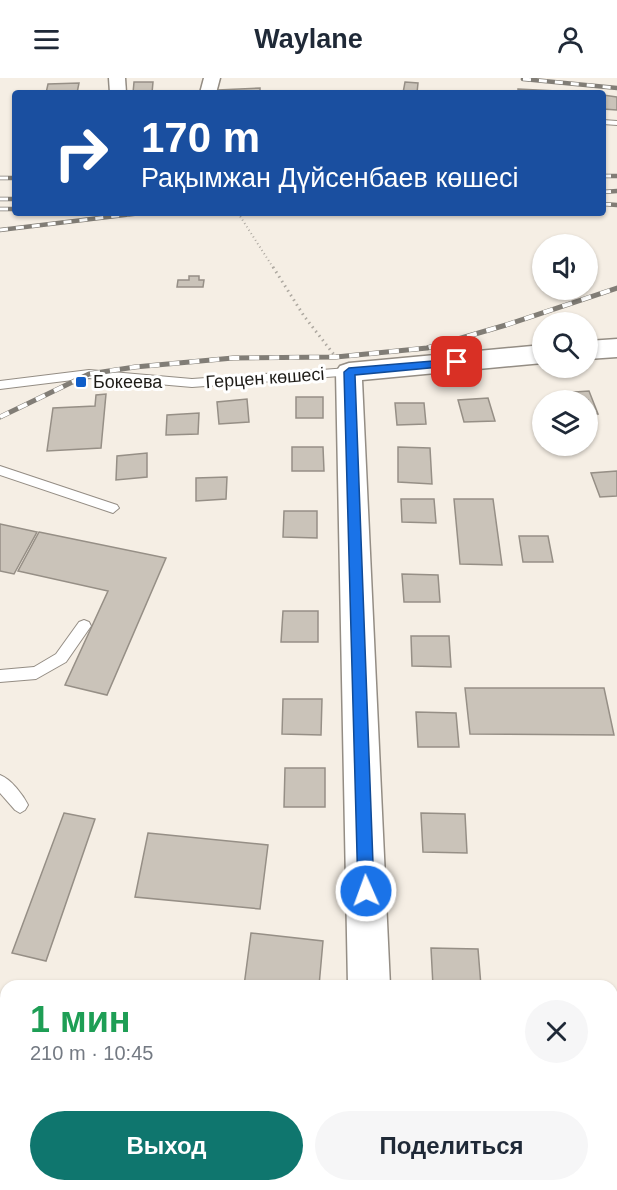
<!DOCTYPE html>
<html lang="ru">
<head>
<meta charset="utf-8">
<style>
	body { margin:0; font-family:Helvetica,sans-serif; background:#f6f6f7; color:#1f2937; height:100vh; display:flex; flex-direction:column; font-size:22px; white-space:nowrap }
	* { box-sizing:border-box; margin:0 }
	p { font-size:20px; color:#747a83 }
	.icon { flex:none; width:33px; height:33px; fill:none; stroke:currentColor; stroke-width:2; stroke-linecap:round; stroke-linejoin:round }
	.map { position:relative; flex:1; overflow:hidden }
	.panel { position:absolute; left:0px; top:902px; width:618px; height:212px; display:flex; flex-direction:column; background:#fff; border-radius:18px 18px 0 0; box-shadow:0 2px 4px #0004 }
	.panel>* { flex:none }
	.banner { position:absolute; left:12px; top:12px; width:594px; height:126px; border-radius:6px; box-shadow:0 2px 4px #0004; background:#1a4fa0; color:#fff; overflow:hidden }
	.fabs { position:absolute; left:532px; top:156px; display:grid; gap:12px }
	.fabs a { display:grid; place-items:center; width:66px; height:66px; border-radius:50%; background:#fff; box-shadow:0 2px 4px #0004; font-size:30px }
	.pin { position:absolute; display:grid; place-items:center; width:51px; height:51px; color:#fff; margin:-26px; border-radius:12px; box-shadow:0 3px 9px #0006 }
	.me { position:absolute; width:66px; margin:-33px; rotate:358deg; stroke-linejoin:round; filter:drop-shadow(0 0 4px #0008) }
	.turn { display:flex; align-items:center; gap:21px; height:126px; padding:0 30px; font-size:27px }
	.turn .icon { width:78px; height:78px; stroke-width:2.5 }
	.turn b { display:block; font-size:42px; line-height:51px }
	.round { display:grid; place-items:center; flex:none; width:63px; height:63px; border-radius:32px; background:#f6f6f7 }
	.head { display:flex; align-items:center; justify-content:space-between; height:102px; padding:0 30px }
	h1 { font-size:36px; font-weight:700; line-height:45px; color:#1e9e55 }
	.primary-button { display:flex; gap:12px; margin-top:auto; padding:12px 30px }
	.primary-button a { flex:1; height:69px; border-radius:36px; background:#0f766e; color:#fff; font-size:24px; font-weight:700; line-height:69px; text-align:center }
	.primary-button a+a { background:#f6f6f7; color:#1f2937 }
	header { display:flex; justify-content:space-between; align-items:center; height:78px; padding:0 30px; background:#fff; font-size:27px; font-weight:700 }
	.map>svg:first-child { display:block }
</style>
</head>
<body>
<header><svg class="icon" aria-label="menu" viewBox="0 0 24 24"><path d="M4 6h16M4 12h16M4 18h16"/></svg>Waylane<svg class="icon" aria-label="person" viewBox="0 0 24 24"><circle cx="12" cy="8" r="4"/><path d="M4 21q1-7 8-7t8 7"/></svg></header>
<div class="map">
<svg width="617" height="1112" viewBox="0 0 617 1112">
	<rect width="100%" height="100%" fill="#f5eee4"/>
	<g fill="#cac3b9" stroke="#968f86" stroke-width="1.5">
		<polygon points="134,4 153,4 152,15 133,15"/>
		<polygon points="405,4 418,5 417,15 403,15"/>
		<polygon points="79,5 77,15 46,15 48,6"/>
		<polygon points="260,10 260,15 218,15 218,12"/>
		<polygon points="518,11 576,14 576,15 518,15"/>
		<polygon points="603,17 617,19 617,32 603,31"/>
		<polygon points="189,198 199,198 199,202 204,202 203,209 177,209 178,202 189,202"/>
		<polygon points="589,313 598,336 588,336 588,322 562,322 560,315"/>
		<polygon points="106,316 101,370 47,373 53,330 95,328 96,317"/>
		<rect x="296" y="319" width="27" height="21"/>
		<polygon points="488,320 495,343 464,344 458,322"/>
		<polygon points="247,321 249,344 219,346 217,324"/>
		<polygon points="395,325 424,325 426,346 397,347"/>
		<polygon points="199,335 198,356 166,357 167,337"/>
		<polygon points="292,369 323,369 324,393 292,393"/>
		<polygon points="398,369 430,370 432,406 398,404"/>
		<polygon points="147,375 147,399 116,402 117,378"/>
		<polygon points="617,393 617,418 600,419 591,395"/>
		<polygon points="227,399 226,421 196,423 196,400"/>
		<polygon points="401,421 434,421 436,445 402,444"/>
		<polygon points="454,421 493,421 502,487 460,486"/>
		<polygon points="284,433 317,433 317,460 283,459"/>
		<polygon points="0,446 37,454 14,496 0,493"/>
		<polygon points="39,454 166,480 107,617 65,607 108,513 18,493"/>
		<polygon points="519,458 548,458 553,484 523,484"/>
		<polygon points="402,496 438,497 440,524 404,524"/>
		<polygon points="283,533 318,533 318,564 281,564"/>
		<polygon points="411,558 449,558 451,589 412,588"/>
		<polygon points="465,610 604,610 614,657 470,656"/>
		<polygon points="283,621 322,621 321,657 282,656"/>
		<polygon points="416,634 456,635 459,669 418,669"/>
		<polygon points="285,690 325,690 325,729 284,729"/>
		<polygon points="64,735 95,741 46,883 12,875"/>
		<polygon points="421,735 465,736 467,775 423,774"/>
		<polygon points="148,755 268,767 260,831 135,819"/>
		<polygon points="251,855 323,863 319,908 244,908"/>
		<polygon points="431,870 478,871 481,908 433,908"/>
		<polygon points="612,1006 617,1006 617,1046 612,1023"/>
		<polygon points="123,1107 147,1107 159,1109 159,1112 122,1112"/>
		<polygon points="415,1107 467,1107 467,1112 416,1112"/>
		<polygon points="469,1107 520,1107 521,1112 470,1112"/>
	</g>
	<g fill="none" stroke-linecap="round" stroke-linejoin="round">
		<g stroke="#948d84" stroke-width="2">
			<g id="service">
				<polygon points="603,42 617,43 617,47 603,46"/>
				<polygon points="349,290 353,291 353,297 192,309 89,300 0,311 0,303 89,292 192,301"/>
				<polygon points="0,388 117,427 119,430 113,435 0,397"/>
				<polygon points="84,542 89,544 91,548 66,584 36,601 0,604 0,592 34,589 56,576 79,544"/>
				<path d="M0,697c11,4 23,20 28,30l-3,5 -5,3 -5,-3 -15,-17z"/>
			</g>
		</g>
		<g stroke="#948d84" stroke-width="3">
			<g id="minor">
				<polygon points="109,0 125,0 126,15 110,15"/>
				<polygon points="204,0 220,0 216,15 200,15"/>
			</g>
		</g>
		<g stroke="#948d84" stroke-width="3">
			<g id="tertiary">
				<polygon points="617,261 617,279 588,281 588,263"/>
				<polygon points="543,267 543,285 362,302 390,908 348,908 336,294 340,288 349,285"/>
				<rect x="355" y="1107" width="48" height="5"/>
			</g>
		</g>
		<polyline stroke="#ada8a0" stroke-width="2" stroke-dasharray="1 3" stroke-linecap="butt" points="238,135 274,191"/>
		<polyline stroke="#ada8a0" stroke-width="3" stroke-dasharray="1.5 4" stroke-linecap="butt" points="273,189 304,238 335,278"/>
		<use href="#service" fill="#fff" fill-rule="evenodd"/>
		<use href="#minor" fill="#fff" fill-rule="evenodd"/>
		<use href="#tertiary" fill="#fff" fill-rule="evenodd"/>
		<g stroke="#817d76" stroke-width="4.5">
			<g id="rail-far1">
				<polyline points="523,1 617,10"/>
				<polyline points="603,98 617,98"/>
				<polyline points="0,100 15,100"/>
				<polyline points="603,114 617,113"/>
				<polyline points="0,121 15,121"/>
				<polyline points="603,126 617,127"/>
				<polyline points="0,131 15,131"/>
				<polyline points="0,152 141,135"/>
			</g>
		</g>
		<g stroke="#817d76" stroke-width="5">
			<polyline id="rail" points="0,339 89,296 135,289 233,280 336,279 427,270 506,247 617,210"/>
		</g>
		<use href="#rail-far1" stroke="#fff" stroke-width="3" stroke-dasharray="8" stroke-linecap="butt"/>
		<use href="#rail" stroke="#fff" stroke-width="4" stroke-dasharray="10" stroke-linecap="butt"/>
	</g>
	<polygon fill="#1a73e8" stroke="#114b97" stroke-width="1.5" points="457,281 462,284 461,287 355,297 374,813 372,819 366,821 361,819 358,813 344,294 349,290"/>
	<rect fill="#105ec9" stroke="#fff" stroke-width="2" x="75" y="298" width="12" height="12" rx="3"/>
	<g text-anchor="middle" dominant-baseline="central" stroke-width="6" stroke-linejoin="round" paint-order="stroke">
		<g font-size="18" fill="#1e1c18" stroke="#fff">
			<text transform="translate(265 300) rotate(-4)">Герцен көшесі</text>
		</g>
		<g font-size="18" fill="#1e1c18" stroke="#fff" text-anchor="start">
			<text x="93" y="304">Бокеева</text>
		</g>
	</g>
</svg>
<div class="fabs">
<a><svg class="icon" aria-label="sound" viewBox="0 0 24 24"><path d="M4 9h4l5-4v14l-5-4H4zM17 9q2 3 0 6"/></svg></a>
<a><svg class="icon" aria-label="search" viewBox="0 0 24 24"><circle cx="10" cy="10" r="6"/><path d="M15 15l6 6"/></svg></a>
<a><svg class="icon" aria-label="layers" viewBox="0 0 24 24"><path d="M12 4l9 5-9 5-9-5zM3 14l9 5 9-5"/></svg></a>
</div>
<div class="pin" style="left:457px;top:284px;background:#d93025"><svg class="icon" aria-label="arrive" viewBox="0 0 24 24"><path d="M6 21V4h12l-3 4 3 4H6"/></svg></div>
<svg class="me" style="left:366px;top:813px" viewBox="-20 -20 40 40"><circle r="17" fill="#1a73e8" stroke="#fff" stroke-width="3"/><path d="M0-11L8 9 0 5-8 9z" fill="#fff"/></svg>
<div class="banner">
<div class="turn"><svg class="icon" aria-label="right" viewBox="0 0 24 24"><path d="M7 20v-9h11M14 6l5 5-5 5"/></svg><div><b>170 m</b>Рақымжан Дүйсенбаев көшесі</div></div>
</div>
<section class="panel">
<div class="head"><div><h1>1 мин</h1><p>210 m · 10:45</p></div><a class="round"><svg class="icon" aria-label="close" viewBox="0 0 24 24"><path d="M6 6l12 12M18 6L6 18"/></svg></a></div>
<div class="primary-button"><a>Выход</a><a>Поделиться</a></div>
</section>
</div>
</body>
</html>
